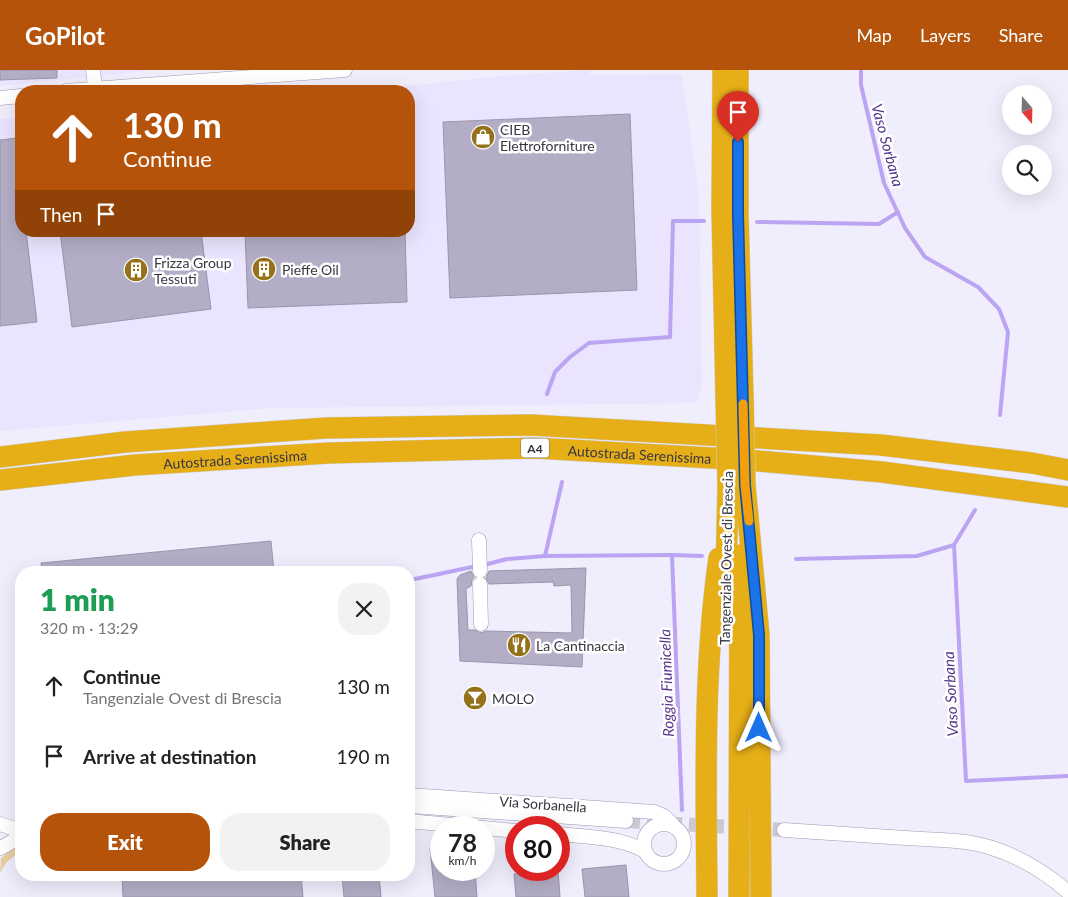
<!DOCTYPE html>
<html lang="en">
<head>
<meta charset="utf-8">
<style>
	body { margin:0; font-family:Lato,sans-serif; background:#f2f2f2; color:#222; height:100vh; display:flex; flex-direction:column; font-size:19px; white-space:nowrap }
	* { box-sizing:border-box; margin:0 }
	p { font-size:16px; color:#767676 }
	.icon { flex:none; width:28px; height:28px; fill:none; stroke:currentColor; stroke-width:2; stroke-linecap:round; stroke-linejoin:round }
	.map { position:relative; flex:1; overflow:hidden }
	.panel { position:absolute; left:15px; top:496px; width:400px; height:315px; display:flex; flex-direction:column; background:#fff; border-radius:20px; box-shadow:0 5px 20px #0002 }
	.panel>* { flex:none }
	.guide { position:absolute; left:15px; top:15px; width:400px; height:152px; border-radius:20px; box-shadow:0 5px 20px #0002; background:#b45309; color:#fff; overflow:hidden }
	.needle { width:32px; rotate:160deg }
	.fabs { position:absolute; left:1002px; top:15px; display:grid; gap:10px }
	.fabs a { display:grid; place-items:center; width:50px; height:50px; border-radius:50%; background:#fff; box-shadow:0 5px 20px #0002; font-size:25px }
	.speed { position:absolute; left:430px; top:746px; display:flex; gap:10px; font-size:25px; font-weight:700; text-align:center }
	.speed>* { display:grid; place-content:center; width:65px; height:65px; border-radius:50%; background:#fff; box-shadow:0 5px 20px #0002; line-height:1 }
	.speed small { font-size:12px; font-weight:400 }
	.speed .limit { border:8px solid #d22; background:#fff; color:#111 }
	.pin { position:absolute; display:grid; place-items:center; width:42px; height:42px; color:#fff; margin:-51px -21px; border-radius:50% 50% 50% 0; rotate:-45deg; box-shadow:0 0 5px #0007 }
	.pin .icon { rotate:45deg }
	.me { position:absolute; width:55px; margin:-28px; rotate:0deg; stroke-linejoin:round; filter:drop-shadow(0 0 4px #0008) }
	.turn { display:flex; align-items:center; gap:18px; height:105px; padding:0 25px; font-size:22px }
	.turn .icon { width:65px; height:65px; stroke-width:2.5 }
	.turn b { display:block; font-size:35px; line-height:42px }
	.then { display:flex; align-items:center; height:48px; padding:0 25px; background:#0003; gap:10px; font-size:19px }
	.round { display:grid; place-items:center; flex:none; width:52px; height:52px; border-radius:20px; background:#f2f2f2 }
	.overview { display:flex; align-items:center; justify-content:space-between; height:85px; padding:0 25px }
	h1 { font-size:30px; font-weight:800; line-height:38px; color:#1e9e55 }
	.button { display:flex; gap:10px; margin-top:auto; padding:10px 25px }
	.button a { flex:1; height:58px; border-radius:20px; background:#b45309; color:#fff; font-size:20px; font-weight:800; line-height:58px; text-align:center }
	.button a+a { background:#f2f2f2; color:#222 }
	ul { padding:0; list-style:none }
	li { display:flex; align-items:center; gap:15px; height:70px; padding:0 25px }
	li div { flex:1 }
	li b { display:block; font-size:19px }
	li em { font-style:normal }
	header { display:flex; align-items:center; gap:30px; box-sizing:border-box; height:70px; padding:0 25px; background:#b45309; color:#fff }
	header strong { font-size:24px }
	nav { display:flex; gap:28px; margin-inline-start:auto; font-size:18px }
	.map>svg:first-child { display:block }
</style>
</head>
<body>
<header>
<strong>GoPilot</strong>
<nav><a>Map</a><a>Layers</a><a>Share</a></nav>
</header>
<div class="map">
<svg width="1068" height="827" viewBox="0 0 1068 827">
	<rect width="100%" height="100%" fill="#f0edfc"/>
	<g fill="#eae4fe">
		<polygon points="0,0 154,0 0,16"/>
		<polygon points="590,0 590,5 682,4 699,127 702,315 697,333 272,338 0,361 0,49 21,47 21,161 409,161 409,21 337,21 426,14 500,6"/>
	</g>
	<polygon fill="#e8d0a1" points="21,773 21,780 6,793 0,803 1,788"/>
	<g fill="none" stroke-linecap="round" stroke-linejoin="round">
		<g stroke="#bba4f2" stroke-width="4">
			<polyline points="861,0 861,15 884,113 905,158 925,187 978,217 999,239 1008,262 1000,345"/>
			<polyline points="757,152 879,154 898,142"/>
			<polyline points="547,324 555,302 570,287 589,273 670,267 673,151 704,151"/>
			<polyline points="975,440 954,475 966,711 1068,706"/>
			<polyline points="545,486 672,485"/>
			<polyline points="796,489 917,486 954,475"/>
			<polyline points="484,495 507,489 545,486 562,412"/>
			<polyline points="415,509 477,496"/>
			<polyline points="682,740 672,485 702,486"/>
		</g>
	</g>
	<g fill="#b3adc6" stroke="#9a94ac">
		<polygon points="0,0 57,0 57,8 0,10"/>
		<polygon points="630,44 637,220 450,228 443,52"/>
		<polygon points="16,68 21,117 21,161 26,161 37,252 0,256 0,70"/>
		<polygon points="60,161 201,161 211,239 72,257"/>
		<polygon points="245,161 405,161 407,232 248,238"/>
		<polygon points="271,471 274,502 42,502 41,493"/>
		<polygon points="586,498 582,597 460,591 457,509 460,505 471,501 474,507 472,510 471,516 466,519 468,560 475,560 481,563 487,561 572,563 571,515 554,516 553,512 489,514 486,508 489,501"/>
		<polygon points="441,777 441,800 475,800 477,827 435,827 430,778"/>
		<polygon points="626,795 629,827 585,827 582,799"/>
		<polygon points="558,800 560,827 516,827 514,804"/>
		<polygon points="122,805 141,805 142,809 189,805 301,805 303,827 123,827"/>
		<polygon points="353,805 379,805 381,827 344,827 342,806"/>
	</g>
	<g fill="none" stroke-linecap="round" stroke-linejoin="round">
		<polyline stroke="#cbc8d6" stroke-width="14" stroke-dasharray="14 7" stroke-linecap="butt" points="626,751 784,760"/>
		<g stroke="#9f99b1" stroke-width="15">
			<g id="minor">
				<polyline points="93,0 95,18"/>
				<polyline points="66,21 345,0"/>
				<polyline points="0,28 21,26"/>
				<polyline points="479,470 480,501"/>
				<polyline points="480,514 481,554"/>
				<polyline points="409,725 654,742 664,746 673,755"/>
				<polyline points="409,736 626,751"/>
				<polyline points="409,751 482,758"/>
				<circle cx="664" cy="774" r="20"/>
				<polyline points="0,754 21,761"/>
				<polyline points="484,758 516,761"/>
				<path d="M784,760c41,3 81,5 122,8 27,2 57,1 83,9 30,9 56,25 79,45"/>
				<path d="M559,764c29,3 60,3 86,17"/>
				<polyline points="1,778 21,766"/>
			</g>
		</g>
		<g stroke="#cfcfd1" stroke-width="22">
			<g id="highway">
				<polyline points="723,0 722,140 726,328"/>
				<polyline points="738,0 738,144 743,327"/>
				<polyline points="0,387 125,372 326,358 531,355 881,375 1032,393 1068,400"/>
				<path id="s1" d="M0,410l135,-15 194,-12 206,-5 212,12 135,12 186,25"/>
				<polyline points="745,415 759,565 761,827"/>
				<polyline points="726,506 728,416"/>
				<path d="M707,827c-1,-113 -4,-227 12,-339"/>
				<polyline points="739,827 740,485"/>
			</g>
		</g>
		<use href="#minor" stroke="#fff" stroke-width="14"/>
		<use href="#highway" stroke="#e6ae17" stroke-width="21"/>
		<g stroke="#cfcfd1" stroke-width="22" stroke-linecap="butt">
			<g id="highway-bridge">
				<polyline points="743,327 745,415"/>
				<polyline points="726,328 728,416"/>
			</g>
		</g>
		<use href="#highway-bridge" stroke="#e6ae17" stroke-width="21"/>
	</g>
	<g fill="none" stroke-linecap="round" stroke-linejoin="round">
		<g stroke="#114b97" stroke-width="12">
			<polyline id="route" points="738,72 738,144 745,415 759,565 759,658"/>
		</g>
		<use href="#route" stroke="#1a73e8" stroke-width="9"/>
		<polyline stroke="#f59e0b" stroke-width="9" points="743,334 745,415 749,451"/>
	</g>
	<defs>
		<g id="shop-disc" transform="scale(1.25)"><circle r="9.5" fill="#95711a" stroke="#fff"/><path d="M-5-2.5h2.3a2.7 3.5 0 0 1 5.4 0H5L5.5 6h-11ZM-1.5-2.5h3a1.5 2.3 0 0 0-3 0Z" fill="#fff"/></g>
		<g id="building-disc" transform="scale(1.25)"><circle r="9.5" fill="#95711a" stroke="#fff"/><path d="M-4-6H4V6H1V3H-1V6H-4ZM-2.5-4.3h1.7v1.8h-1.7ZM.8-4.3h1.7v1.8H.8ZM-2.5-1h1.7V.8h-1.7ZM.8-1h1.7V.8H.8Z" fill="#fff"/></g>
		<g id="restaurant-disc" transform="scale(1.25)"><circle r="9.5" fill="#95711a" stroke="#fff"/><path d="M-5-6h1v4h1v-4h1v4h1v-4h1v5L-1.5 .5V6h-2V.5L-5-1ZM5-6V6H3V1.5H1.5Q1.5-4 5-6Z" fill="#fff"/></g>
		<g id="bar-disc" transform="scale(1.25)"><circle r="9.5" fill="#95711a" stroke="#fff"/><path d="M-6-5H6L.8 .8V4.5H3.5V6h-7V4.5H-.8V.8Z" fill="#fff"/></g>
	</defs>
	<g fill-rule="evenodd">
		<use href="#shop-disc" x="483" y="67"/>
		<use href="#building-disc" x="264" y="199"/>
		<use href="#building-disc" x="136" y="200"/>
		<use href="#restaurant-disc" x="519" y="575"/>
		<use href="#bar-disc" x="475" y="628"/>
	</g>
	<g text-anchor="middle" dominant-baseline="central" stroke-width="5" stroke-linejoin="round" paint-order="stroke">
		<rect fill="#fff" stroke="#747279" stroke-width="1" x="521" y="368.5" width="28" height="19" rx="4"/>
		<g font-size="12" font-weight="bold" fill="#383640">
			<text x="535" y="378">A4</text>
		</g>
		<g font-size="14" fill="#383640" stroke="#fff" text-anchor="start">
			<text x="500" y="59">CIEB<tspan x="500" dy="16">Elettroforniture</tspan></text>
			<text x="154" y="192">Frizza Group<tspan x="154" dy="16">Tessuti</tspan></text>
			<text x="282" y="199">Pieffe Oil</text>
			<text x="536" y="575">La Cantinaccia</text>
			<text x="492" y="628">MOLO</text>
		</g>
		<g font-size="14" fill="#383640" stroke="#fff">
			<text stroke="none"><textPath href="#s1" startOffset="641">Autostrada Serenissima</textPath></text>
			<text stroke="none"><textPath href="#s1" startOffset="236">Autostrada Serenissima</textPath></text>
			<text transform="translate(726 488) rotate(-89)">Tangenziale Ovest di Brescia</text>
			<text transform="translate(543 734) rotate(4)">Via Sorbanella</text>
		</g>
		<g font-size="15" font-style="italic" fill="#55338d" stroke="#fff">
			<text transform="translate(888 75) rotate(75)">Vaso Sorbana</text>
			<text transform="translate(666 613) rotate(-92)">Roggia Fiumicella</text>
			<text transform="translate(950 624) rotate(-93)">Vaso Sorbana</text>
		</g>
	</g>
</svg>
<div class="fabs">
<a><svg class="needle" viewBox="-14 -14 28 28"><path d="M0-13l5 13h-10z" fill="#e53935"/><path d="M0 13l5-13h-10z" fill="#767676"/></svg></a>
<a><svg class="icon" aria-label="search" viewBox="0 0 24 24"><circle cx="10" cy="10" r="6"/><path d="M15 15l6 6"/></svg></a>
</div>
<div class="speed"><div>78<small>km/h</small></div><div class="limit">80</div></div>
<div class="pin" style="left:738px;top:72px;background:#d93025"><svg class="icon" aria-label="arrive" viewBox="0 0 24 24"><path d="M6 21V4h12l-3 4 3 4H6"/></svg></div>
<svg class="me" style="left:759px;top:658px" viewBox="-20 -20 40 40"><path d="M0-17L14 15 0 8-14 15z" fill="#1a73e8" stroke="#fff" stroke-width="4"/></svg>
<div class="guide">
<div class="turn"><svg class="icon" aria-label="ahead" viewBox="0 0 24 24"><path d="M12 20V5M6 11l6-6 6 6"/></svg><div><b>130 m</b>Continue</div></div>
<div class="then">Then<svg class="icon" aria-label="arrive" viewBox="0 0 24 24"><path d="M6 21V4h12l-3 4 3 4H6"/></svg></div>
</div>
<section class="panel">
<div class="overview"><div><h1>1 min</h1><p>320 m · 13:29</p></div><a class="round"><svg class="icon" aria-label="close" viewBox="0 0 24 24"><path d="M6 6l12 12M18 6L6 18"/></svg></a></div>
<ul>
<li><svg class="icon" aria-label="ahead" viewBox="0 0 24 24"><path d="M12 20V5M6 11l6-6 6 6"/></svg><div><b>Continue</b><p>Tangenziale Ovest di Brescia</p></div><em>130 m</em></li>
<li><svg class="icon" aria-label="arrive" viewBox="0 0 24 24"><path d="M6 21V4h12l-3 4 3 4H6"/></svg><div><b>Arrive at destination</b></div><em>190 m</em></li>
</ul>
<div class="button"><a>Exit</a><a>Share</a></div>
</section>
</div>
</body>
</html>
